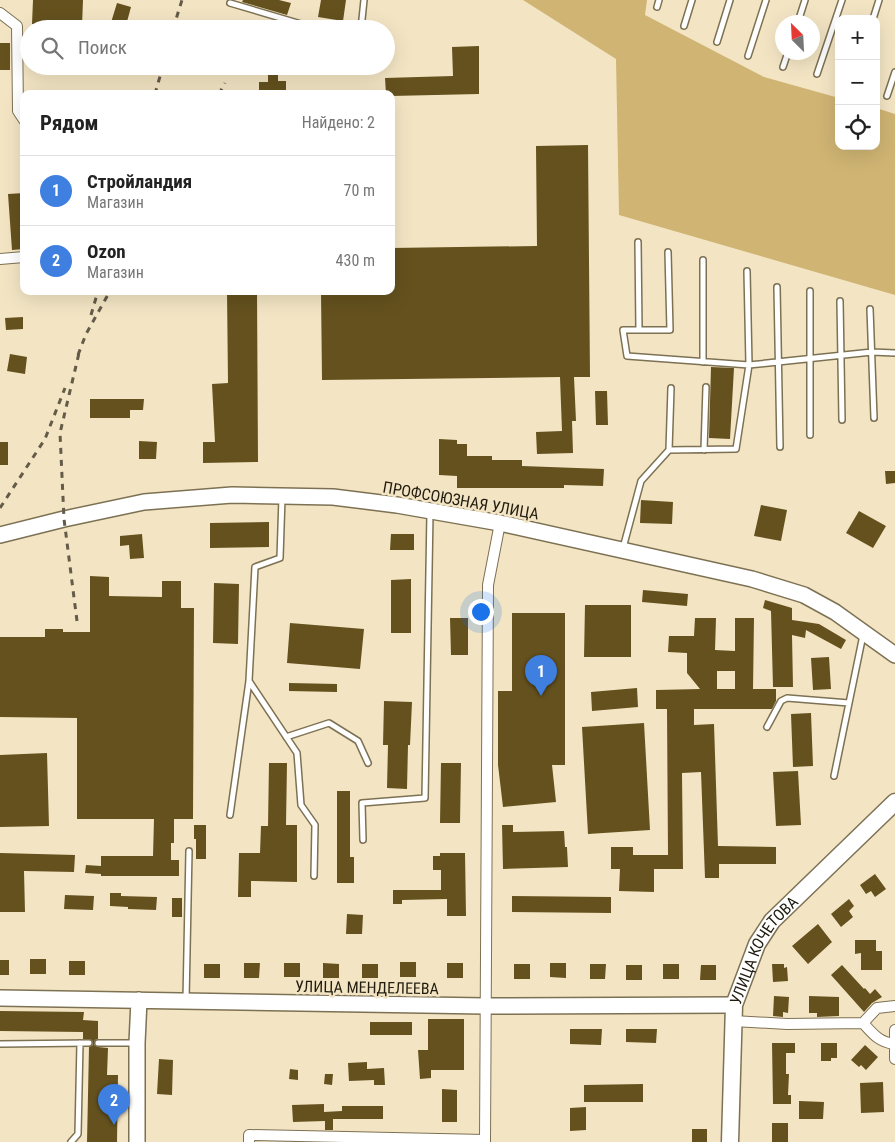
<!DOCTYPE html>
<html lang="ru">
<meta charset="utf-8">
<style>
:root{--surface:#fff;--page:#f6f6f6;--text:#222;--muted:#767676;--line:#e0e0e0;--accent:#111827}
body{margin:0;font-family:"Roboto Condensed",sans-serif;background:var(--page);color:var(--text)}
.controls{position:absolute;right:15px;top:15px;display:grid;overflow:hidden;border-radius:10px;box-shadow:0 5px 20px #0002}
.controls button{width:45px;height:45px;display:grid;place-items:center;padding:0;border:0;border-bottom:1px solid var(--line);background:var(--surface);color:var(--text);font:25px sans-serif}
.compass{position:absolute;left:775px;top:15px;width:45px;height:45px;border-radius:50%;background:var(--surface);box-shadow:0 5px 20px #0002;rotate:336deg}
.you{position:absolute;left:480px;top:611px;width:18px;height:18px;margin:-12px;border:4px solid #fff;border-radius:50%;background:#1a73e8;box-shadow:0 0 0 8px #1a73e833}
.badge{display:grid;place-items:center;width:32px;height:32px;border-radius:50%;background:var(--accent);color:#fff;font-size:16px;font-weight:700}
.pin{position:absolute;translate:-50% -41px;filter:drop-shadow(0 1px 2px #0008)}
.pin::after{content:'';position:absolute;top:26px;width:18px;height:15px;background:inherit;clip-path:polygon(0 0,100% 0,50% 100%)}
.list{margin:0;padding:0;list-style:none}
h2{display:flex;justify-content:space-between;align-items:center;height:65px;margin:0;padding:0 20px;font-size:21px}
h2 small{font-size:16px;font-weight:400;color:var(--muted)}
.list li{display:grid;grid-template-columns:32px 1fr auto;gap:15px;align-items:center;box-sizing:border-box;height:70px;padding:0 20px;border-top:1px solid var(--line)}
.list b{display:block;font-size:19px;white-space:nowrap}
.list p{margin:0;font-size:16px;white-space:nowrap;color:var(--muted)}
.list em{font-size:16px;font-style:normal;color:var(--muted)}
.icon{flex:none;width:28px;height:28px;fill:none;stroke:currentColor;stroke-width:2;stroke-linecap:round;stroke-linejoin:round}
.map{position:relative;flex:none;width:895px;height:1142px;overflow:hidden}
.search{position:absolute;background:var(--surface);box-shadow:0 5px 20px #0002;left:20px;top:20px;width:375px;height:55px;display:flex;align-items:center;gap:12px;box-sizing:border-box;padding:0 18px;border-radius:28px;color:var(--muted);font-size:19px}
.panel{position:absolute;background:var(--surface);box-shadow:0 5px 20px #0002;left:20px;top:90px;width:375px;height:205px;border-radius:10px}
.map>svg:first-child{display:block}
.green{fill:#cfb473}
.building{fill:#64511e;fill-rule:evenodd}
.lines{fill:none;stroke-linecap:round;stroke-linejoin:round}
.lane-casing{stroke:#7d7153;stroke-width:8}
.street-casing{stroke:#7d7153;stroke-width:12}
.secondary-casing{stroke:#7d7153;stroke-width:18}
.primary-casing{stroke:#7d7153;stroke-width:19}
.lane{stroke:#fff;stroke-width:5}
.street{stroke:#fff;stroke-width:10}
.secondary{stroke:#fff;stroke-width:15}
.primary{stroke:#fff;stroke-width:16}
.rail{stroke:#645c49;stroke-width:3;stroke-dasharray:6 6;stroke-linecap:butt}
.labels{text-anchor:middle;stroke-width:5;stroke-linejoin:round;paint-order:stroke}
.street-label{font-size:16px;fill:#211c0f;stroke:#f3e5c4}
</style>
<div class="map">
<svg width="895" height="1142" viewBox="0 0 895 1142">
<rect width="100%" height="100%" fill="#f3e5c4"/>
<path class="green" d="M523,0H647L645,15L764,77L839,98V146H876V108L895,114V295L619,215L616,59Z"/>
<path class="building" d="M33,0H83L82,26L32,24Z
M243,0H279L291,3L287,15L242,2Z
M321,0H346L343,21L318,17Z
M117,3L131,7L125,29H109Z
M0,43H10V70H0Z
M479,46V94L391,96V94H386L385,78L453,76L452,47Z
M268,74H278V81H286V93H259V82H268Z
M588,145L590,377H574L576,421H572L573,453L537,454L536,432L562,431L560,377L322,380L321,291H391V248L537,246L536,146Z
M24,193V249L12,250L8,194Z
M227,291H257L258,462L203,463V442H215L212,384L228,383Z
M23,317V329L6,330L5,318Z
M10,354L27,357L25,374L7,371Z
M711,367L734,368L730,439L709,438Z
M595,391H607L608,425H596Z
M90,399H144L143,410H130V418H90Z
M439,439L457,440V444H467V456H492V460H522V466L604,469L603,486L564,485V488H457V476L439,475Z
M139,441L157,442L156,459H139Z
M0,442H8V465H0Z
M885,471H895V483L886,484Z
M641,500L673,502L672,524L640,523Z
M761,505L787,510L781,541L754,536Z
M859,511L886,526L873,548L846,533Z
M269,522V547L210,548V523Z
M142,534L144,558L130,559L129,545L120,546V536Z
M391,534H414V550H390Z
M90,576L109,577V596L162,597V581H181V608H194L193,819H174V843H171V860H179V876H101V874L85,873L86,865L101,866V856H153L154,819H77V718L0,717V637H45V629H63V632H90Z
M411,579V633H391V580Z
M214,583L239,584L238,644L213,643Z
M643,590L688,594L687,606L642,602Z
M765,600L792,608V620L819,624L846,640L841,649L806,630L805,638L792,635L793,687H773L771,611L763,608Z
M585,605H631V657H584Z
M512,613H565V765H552L556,802L503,807L498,765V691H512Z
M450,618H468V655H451Z
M695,618H716L715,650L735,651V618H754L753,689H776V701L772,709H694V725L714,724L718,846L776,847V864H719V878H705L701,772L682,773L683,869H654V892L619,891L620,869H611V847H633V855H668L667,709H656V690L700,689L687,673V653L668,652L669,636H694ZM717,671H735V689H717Z
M290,623L364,629L360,669L287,663Z
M829,657L831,689L813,690L811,658Z
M289,683L337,684V692L289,691Z
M637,688L638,707L592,711L591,692Z
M384,701L412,702L410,745H408L407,789L387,788L388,745H383Z
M811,713L813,766L793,767L791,714Z
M644,723L650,830L588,834L582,727Z
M47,753L49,826L0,827V755Z
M269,763H287L286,825H297V882L251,881V897H238L239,853H260L261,826H268Z
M441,763H461L460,823H440Z
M798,771L801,825L776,826L773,772Z
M337,791H350V857H354V883H337Z
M194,825H206V859H196V839H194Z
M502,825H513V832L564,831L565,847H567L568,867L503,869Z
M0,853L75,855L74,872L24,871L25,912H0Z
M440,853H465L466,916H447V899L402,900V904H393V890H441V870H433V856H440Z
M875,874L886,889L875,897L871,891L866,894L860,885Z
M110,893H121V896L157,897L156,910L128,909V907L110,906Z
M65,895L94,896L93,910L64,909Z
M512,896L611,897V913L512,912Z
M172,898H182V917H172Z
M849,899L854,906L849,911L853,917L841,927L831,914Z
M347,914L363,915L362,934H346Z
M818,924L832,942L808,964L792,946Z
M855,940H876V951H882V970H861V953L855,954Z
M30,959H46V974H30Z
M0,960H9V975H0Z
M69,961H85V975H69Z
M400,962H416V977H400Z
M244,963H260L259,978H244Z
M284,963H300V977H284Z
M323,963L339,964V978H323Z
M447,963H463V978H447Z
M550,963H566V978L550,977Z
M204,964H220V978H204Z
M362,964H378V978H362Z
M514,964H530V979H514Z
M590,964H606L605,979H590Z
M663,964H679V979H663Z
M772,964H784V968L787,967L788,981L773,982Z
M626,965H642V980H626Z
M701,965H716V980H700Z
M842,965L864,989L865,988L870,994L875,989L882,997L872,1003L864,1012L831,975Z
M774,996L789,997L788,1013L783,1012V1017L773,1016Z
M809,996L839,997V1016L817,1017V1013H809Z
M0,1011L84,1012L83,1020L98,1021V1039L95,1040L94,1045L98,1047L108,1048L107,1075H118L117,1142H87L89,1047L93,1045L92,1040L83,1039V1032L0,1031Z
M428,1019H464V1070H431V1078L420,1079L418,1050H428Z
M370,1022H412V1035H370Z
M570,1029H602L601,1045L570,1044Z
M626,1029H657L656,1043L626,1042Z
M772,1043H795V1053H786V1074H789L788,1095H791V1104H773Z
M821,1043H837V1058H831V1061H821Z
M865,1045L878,1057L866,1070L861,1065L859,1067L851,1060Z
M159,1059L173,1060L172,1095L157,1094Z
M367,1062V1069L384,1068L385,1085H374V1080L349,1081L348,1063Z
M290,1069L298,1070V1080L289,1079Z
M325,1074H333L332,1085L324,1084Z
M883,1082L884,1112L861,1113L860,1083Z
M643,1084V1102H584V1085Z
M442,1089L457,1090V1122H442Z
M799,1101L824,1102L823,1119H799Z
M324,1104V1112L342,1111V1106H383V1119H333V1130H325V1121L293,1122L292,1105Z
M586,1107V1130L570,1131V1108Z
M772,1123H788V1142H772Z
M692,1129H707V1142H692Z"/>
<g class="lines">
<g class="lane-casing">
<path id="lane" d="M230,3L318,29
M657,7L659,0
M873,19L879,0
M798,22L805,0
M684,26L692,0
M361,29L364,0
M717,42L730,0
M748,56L766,0
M783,67L788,52
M817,74L842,0
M887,96L895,72
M638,242L639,330
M668,252L670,330H623L627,356L749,365L747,271
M777,287L780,447
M810,291V435
M840,301L842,420
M870,309L874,418
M703,362V260
M669,450L671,388
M704,450L706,387
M623,548L641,481L669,450L736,449L749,365L872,352L895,353
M249,681L297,753L301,805L315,825L314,876
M767,727L781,701L787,698L849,703
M286,737L329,723L358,741L368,763
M834,776L863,635
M230,815L249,681L255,567L280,558L282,497
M363,840L362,803L425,798L430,513
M186,1000L189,851
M98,1043H135
M0,1044L89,1043
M71,1142L78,1134L80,1043"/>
</g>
<g class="street-casing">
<path id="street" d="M0,13L17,26L18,111L24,120
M0,259L24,257
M733,1021L787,1024L863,1023L877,1008L895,1006
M863,1023C873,1034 879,1042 894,1044
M895,1030V1059
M249,1142V1135L485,1140
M485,1142L488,585L500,523"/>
</g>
<g class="secondary-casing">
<path id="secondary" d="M0,535L64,519L144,502L232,495L333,497L397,505L500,523L752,579L804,595L835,612L895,655
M0,998L485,1006L734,1005
M137,1142V1043L139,1000"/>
</g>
<g class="primary-casing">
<g id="primary">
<path id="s1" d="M730,1142L734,1005L757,944L772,921L895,802"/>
</g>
</g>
<use href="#lane" class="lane"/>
<use href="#street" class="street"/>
<use href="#secondary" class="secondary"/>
<use href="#primary" class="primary"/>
<path class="rail" d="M173,29L182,0
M155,94L163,66
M219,94L225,83
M91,315L98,291
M78,355L86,334L110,291
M0,508L45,439L65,388
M77,621L64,519L60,433L80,349"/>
</g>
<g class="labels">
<g class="street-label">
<text transform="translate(461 500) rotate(10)" y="6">ПРОФСОЮЗНАЯ УЛИЦА</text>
<text dy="6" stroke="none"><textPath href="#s1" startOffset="200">УЛИЦА КОЧЕТОВА</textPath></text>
<text transform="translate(367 987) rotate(1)" y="6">УЛИЦА МЕНДЕЛЕЕВА</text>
</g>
</g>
</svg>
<div class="controls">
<button>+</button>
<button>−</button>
<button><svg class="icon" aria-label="locate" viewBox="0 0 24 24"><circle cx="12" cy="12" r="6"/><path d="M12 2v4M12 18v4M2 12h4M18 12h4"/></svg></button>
</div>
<svg class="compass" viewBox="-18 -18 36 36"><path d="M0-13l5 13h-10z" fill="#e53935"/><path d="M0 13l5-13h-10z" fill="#767676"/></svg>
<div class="you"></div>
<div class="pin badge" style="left:541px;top:696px;background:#3f7fe0">1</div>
<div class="pin badge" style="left:114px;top:1125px;background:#3f7fe0">2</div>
<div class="search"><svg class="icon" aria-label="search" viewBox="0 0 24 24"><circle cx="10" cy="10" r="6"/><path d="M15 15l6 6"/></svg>Поиск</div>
<section class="panel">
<h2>Рядом<small>Найдено: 2</small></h2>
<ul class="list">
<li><span class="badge" style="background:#3f7fe0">1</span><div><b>Стройландия</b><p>Магазин</p></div><em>70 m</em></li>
<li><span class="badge" style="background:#3f7fe0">2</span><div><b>Ozon</b><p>Магазин</p></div><em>430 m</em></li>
</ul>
</section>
</div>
